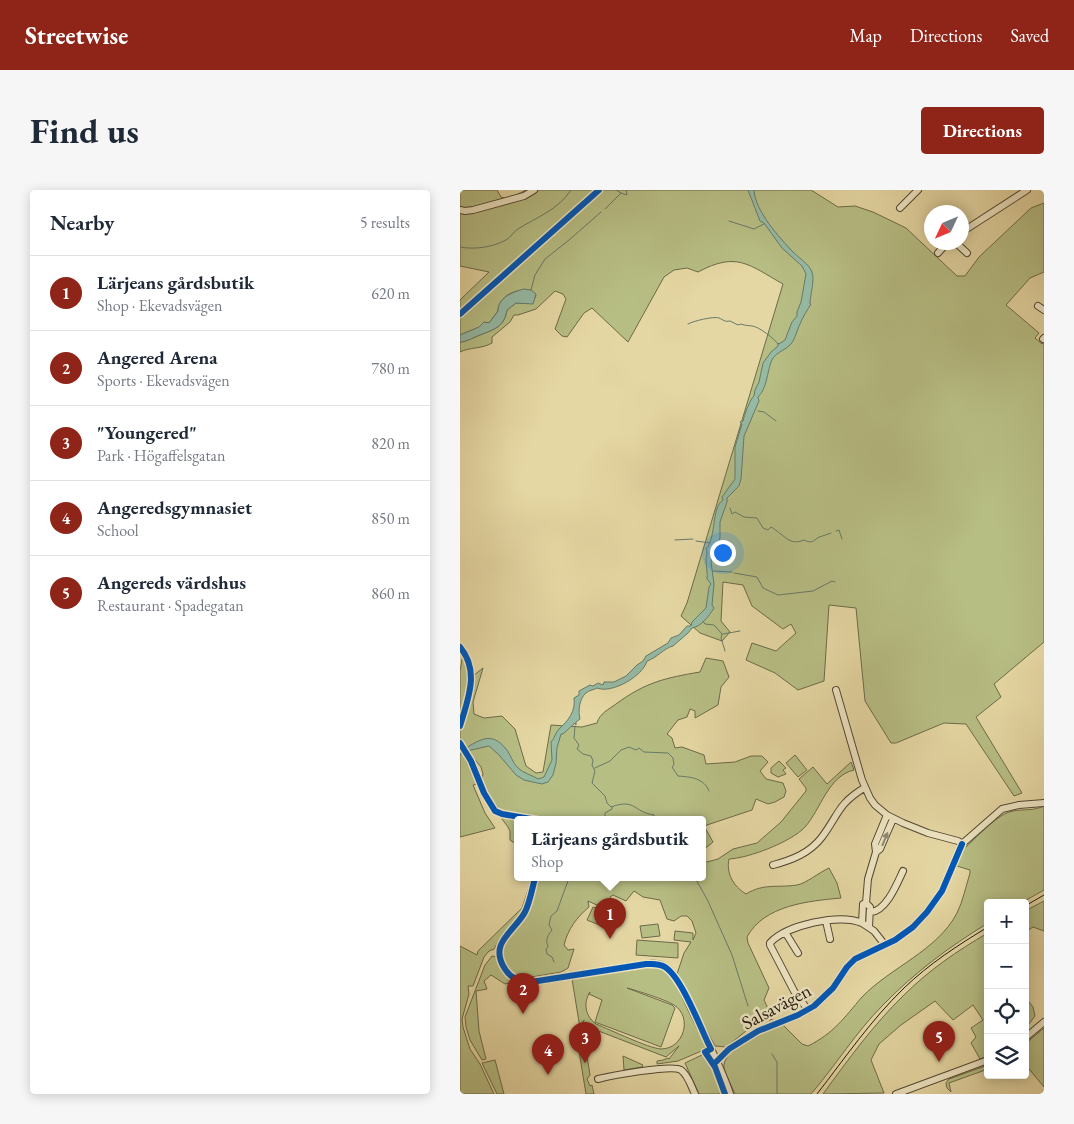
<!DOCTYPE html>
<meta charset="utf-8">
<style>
:root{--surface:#fff;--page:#f6f6f7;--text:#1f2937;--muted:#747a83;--line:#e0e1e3;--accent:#8f2418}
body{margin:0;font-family:"EB Garamond",serif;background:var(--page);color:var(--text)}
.controls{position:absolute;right:15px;bottom:15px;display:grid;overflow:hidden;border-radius:5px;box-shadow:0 2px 12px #0003}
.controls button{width:45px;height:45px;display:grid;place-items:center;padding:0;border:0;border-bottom:1px solid var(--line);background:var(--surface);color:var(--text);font:25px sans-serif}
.compass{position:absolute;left:464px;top:15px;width:45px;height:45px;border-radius:50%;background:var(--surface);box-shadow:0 2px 12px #0003;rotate:226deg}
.you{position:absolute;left:262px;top:362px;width:18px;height:18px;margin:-12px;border:4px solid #fff;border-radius:50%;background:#1a73e8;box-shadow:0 0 0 8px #1a73e833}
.badge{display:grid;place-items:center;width:32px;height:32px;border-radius:50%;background:var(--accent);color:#fff;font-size:16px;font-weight:700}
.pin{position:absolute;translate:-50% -41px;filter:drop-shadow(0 1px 2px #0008)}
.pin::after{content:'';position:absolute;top:26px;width:18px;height:15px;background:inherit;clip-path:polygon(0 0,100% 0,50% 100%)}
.popup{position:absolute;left:54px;top:626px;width:192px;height:65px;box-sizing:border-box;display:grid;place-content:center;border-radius:5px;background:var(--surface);filter:drop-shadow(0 1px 4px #0005);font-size:16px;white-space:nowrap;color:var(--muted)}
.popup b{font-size:19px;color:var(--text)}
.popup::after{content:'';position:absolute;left:50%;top:100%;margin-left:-10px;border:10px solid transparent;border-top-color:var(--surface)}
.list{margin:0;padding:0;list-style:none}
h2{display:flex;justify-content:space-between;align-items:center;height:65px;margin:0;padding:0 20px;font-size:21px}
h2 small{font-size:16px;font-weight:400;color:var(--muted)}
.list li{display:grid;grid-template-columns:32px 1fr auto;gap:15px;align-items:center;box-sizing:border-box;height:75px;padding:0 20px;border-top:1px solid var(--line)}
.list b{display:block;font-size:19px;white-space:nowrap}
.list p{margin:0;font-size:16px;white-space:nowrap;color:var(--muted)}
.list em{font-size:16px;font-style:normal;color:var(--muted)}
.icon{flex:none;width:28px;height:28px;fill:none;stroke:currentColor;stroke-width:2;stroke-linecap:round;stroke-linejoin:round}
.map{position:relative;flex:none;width:584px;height:904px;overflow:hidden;border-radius:5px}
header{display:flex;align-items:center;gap:30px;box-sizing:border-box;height:70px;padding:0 25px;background:var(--accent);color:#fff}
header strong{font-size:24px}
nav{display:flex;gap:28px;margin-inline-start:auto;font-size:18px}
.intro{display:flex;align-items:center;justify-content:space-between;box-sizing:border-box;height:120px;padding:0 30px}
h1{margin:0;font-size:35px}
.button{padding:12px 22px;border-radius:5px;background:var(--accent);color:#fff;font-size:18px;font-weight:700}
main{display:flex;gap:30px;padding:0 30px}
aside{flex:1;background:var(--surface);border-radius:5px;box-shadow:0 2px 12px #0003}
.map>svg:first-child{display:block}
.green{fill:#b7be84;stroke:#6c6a49;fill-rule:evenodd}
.water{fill:#96baa4;stroke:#677968}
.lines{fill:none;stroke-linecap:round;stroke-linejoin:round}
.stream{stroke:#677968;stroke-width:1}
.minor-casing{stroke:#514733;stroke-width:8}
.minor{stroke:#eee5c3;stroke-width:6}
.tram{stroke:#20170e;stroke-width:1}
.cycleway-casing{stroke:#eee5c3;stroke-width:9}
.cycleway{stroke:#0057b8;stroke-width:6}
.oneway{fill:#918872}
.labels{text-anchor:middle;stroke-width:5;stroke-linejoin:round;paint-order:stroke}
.street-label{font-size:19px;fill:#20170e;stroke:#eee5c3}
</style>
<header>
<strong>Streetwise</strong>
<nav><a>Map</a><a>Directions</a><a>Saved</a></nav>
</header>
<div class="intro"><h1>Find us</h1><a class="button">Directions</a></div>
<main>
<aside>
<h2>Nearby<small>5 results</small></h2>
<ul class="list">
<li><span class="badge">1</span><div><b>Lärjeans gårdsbutik</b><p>Shop · Ekevadsvägen</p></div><em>620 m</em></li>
<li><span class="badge">2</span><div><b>Angered Arena</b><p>Sports · Ekevadsvägen</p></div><em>780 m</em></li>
<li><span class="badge">3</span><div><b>&quot;Youngered&quot;</b><p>Park · Högaffelsgatan</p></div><em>820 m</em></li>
<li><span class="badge">4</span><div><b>Angeredsgymnasiet</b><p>School</p></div><em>850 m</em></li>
<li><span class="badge">5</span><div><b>Angereds värdshus</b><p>Restaurant · Spadegatan</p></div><em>860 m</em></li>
</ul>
</aside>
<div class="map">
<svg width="584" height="904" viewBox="0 0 584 904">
<rect width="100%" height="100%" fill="#e5d7a3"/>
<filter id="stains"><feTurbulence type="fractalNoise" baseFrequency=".004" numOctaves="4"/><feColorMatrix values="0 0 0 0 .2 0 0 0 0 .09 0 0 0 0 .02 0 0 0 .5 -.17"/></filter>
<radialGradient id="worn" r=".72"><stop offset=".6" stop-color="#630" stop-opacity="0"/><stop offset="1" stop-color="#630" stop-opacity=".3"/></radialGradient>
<path class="green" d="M0,0H37L41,7L48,9L66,0H351L378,17L395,16L413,22L446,38L497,86H505L519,67L571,18L584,13V82L570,88L546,115L579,143L575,148L582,154L584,152V452L534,494L541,507L516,527L562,603L554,606L506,534L484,533L436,553H431L405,511L396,418L369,415L364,491L338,500L315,483L286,470L292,453L316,461L336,443L331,434L323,439L292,416L283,395L263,392L261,431L270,442L262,451L240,443L221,426L227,413L323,94C289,75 277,61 238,82L227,78L214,80L204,87L168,152L132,118L124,123L107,147L102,146L95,139L106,109L103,104L95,101L76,119L58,125H54L50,132L32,147V153C22,159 10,157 0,162V152C6,152 10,149 15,147C31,140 44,139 47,120L56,113H63L75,108L76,105C64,94 38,104 38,121L29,133L24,132L20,137L0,145V110L29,82L0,76Z
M3,464L9,489L23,478L13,512L14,524L24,528L42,526L55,539L66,576L76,583L83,582L91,535L122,537L137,533C140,523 148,520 156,514C186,492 205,488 240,482L246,468L263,471L269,487L261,497L258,515L235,528V521L230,519L227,527L218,530L207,544L212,548L215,558L222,557L244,565L246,574L275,572L291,566H302L308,572L300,581L306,589L323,593L326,601L324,607L315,612L308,614L296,609L292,620L244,636L253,652L243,660L242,630H58L57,661L56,654L50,650V641L48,637L42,629L37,616L27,605L23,596L22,587L23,584L21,577L11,565L5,568L17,594L13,595L25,623L35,638L0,647V481Z
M335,565L347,580L338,587L326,573Z
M319,571L326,578L323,580L326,584L318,587L311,583V578Z
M391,572L394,580C368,586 361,619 345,637C331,652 289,668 269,669C266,683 273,696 286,704C304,693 317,698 337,695C345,694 360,682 369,678L377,693L381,708C349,711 304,715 287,747L288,753L309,798L304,810L313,829L291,837L266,857L255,856L217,784L224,763L231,752L214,750L215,741L233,743V750L236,743L232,731L227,726H221L214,731L207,729L200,710L183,707L174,701L166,711L153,705L150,707L152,711L150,721L128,711L129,717C117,727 108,739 104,755L108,760L114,759L108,778L101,782L60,789C48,785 37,772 41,758C43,751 49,744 53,738L50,736L42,745L34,759L29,761L24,767L13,796H8L9,804L2,829L3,837L10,859L20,874L34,904H0V756L17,765L18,761L62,718L72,688H242L243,673L258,669L273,659L297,653L321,632L346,601V598L339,589L353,577L367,594Z
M584,616V700L561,713H528V733C489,757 455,782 423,815C396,842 376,875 351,904H275C272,896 266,887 264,878C261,859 308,840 322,834L342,854L348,856C374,843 384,828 402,807C431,777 477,761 497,723C503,711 506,696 510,683V680L497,676L503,656L506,657C518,646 537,624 553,621C563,619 574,621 584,616Z
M584,711V741L573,737L565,742V721Z
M133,717L148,723L142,736L127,730Z
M198,734L200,746L182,748L180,736Z
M528,743V866L520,869L511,853L516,847L511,838L523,830L513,815L493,830L475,811L441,835L419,854L411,870L424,903L363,904C388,870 413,835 444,805C468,781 498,760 528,743Z
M177,750L218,753V768L176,765Z
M32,766L37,767L44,781L56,790L55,792L45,794L31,785L24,791L27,799L16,801L19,841L26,869L22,870L10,850L6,837L5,827L25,775Z
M194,776L202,778L215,789L247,857L246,859L218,871L197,874V871L203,870L208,868L209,869L219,856L206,867L123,835L124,830L121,834L124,842L121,844L112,789ZM167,798C178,801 204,809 214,815C233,827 224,859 201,859C188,858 151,840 136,834C125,826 123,813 130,802L129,804L142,810L135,832L201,857L215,818L212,815Z
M565,807L573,817L575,826L565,839Z
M584,838V897L565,874V854Z
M126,860L130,885L127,889L130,896L132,895L134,904H126L119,861Z
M244,864L251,873L264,904H239L225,873Z
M163,866L183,875L182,877L164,880Z
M35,870L44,904H37L22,873Z
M528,875V879L489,893L491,902L487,898L486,893L489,889Z"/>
<path class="water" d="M288,0H294C295,21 319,47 333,62C339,68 349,74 352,82C355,91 350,104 350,114H351C348,119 342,128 340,134C337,140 335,150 330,155C324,161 314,163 311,172C307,183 307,198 298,207L299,211L284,246L281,289L279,296L267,308V312L260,332V348L251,372L254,394L252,415L254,418C248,427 242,436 232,438L228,443L213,456C204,458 197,468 187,471C183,486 152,504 137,498C134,500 129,500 126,503C119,509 118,521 120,529L116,532V535L115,533L103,544H101L97,558L96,573L93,585L88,592L82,594L64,590L56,585L39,565L29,556L11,560L0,565V561C18,552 30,539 46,559C51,565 52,572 58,578C63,583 72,585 78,589L84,587L92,570L91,552C95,548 95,543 99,539C108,531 116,521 114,508L119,505V501L130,495L133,496L138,493L143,495L144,492H154L166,486L177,475L183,471L186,466L208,453L211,448L219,445L227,436H231L232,432L246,418L249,397L251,394L247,389C248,383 246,377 246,371C246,366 248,363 246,359C257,346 251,318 263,310L262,307L275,289V257L282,234L280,232L283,231C284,226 290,209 294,206L295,200L299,192L303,173L311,162L318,156V153L319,154L325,150L332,132L337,126V122L341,112L346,84L342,76L322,58L304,33L300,31Z
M64,99L71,100L76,104L73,114L56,113L47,120C44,139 31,140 15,147C10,149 6,152 0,152V145L19,137L24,132L29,133L38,121C38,108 52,102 64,99Z"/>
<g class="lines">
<path class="stream" d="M156,0L161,3
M145,19L161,3L167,5L166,0
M269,31L294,39L304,34
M0,57C15,60 33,57 46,50C51,47 53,42 58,39C77,27 98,20 111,0
M71,100L75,85L85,69L109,50L141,22
M228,134C233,131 254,126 259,128C264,130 264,132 270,131L278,135L281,134C286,136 287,135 292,136C298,136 315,149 318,154
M298,221L304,222L316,231
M270,318L272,324L275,322L284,327L297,328L303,338L308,340L311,337C326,346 329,356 344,350C352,354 353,351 359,347C363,346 368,344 371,343
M376,341L379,340L382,349
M215,350L233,349
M236,351L250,353
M253,381L272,382
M274,383L297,387L303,398L318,405L353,401L372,391L375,392
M243,431L245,434L254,435L262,444
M262,444L261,448L265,461
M263,444L280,441
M115,536L114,548L119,555L117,559L123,564L131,566L133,571L132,575L135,581L132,593L145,606L147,613L151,617C176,608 173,622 194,625V630
M135,578L150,571L161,560L169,557L176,560L179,558L184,562C192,562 200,563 208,563L213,568L214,575L212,577L218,586C231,587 244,588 249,601
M145,630V623L152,619V617
M235,688L247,709L272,765L288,816
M94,772L92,767L87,764L86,760L88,756C85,750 88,745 92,740L89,735L91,726L97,721L109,688
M312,864L317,872V904"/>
<g class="minor-casing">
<path id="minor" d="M440,18L458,0
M0,20L5,21L13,20L64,6L74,0
M502,42L567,0
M495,52L507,63
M478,63L488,52
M578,116L584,120
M583,149L584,148
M376,500L402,590L410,608L415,615L427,625L443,633L468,643L498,651L502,654L542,619L559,615L584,613
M427,625L415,654L416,662L420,659L433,629
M416,662L408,689L406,713L403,714L402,733L414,741L425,755
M313,675C332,670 350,663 362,647C379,624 378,614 404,598
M406,713L410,717L409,737
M411,722C426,721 437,694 443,681
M366,731L370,749
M325,742L338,763
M63,792H71L186,774C194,773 201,773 208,779C220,790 226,808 233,822C246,849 261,876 270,904
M348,820L334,801L310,755V753C326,735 380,723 402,733
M565,848L584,832
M256,872L269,859L298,841L338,825L354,816L373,798L387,777L395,769L435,750L453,737L467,722L482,701L502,654
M138,889C150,886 212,874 221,880C228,885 231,896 235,904
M436,904L528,870"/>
</g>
<use href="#minor" class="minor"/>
<path class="tram" d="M565,716L584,705
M357,904C385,868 411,830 444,798C469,774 498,755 528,737"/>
<g class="cycleway-casing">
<path id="cycleway" d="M0,124L139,0
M0,457C20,481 8,509 0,536
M0,553L11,571L24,603L35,621L42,624L77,630
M75,688C72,699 70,712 65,722C54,742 28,753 45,779C51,789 60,792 71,792L186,774C193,774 199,773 205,777C221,787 239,834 248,853L251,859L245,862L255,877L265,904
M256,872L269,859L298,841L338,825L354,816L373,798L387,777L395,769L435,750L453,737L467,722L482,701L502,654"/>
</g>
<use href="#cycleway" class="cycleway"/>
</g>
<defs><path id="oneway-solid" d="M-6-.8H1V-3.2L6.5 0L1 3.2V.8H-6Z" transform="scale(1.25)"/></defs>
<use class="oneway" href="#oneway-solid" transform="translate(425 649) rotate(-68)"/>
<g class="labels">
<g class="street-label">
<text transform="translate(316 816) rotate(-28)" y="7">Salsavägen</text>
</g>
</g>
<rect width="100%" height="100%" filter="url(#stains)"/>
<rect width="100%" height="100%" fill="url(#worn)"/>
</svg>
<div class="controls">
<button>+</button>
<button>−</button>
<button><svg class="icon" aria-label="locate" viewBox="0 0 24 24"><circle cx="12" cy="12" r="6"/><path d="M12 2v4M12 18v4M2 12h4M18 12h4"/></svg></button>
<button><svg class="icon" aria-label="layers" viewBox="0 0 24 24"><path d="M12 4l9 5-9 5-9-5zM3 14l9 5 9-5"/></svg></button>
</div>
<svg class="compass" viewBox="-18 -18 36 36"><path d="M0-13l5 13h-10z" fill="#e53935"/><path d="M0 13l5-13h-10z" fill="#747a83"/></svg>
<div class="you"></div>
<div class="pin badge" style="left:150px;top:749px">1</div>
<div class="popup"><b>Lärjeans gårdsbutik</b>Shop</div>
<div class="pin badge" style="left:63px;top:824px">2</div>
<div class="pin badge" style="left:125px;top:873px">3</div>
<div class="pin badge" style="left:88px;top:885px">4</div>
<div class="pin badge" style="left:479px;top:872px">5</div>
</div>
</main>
